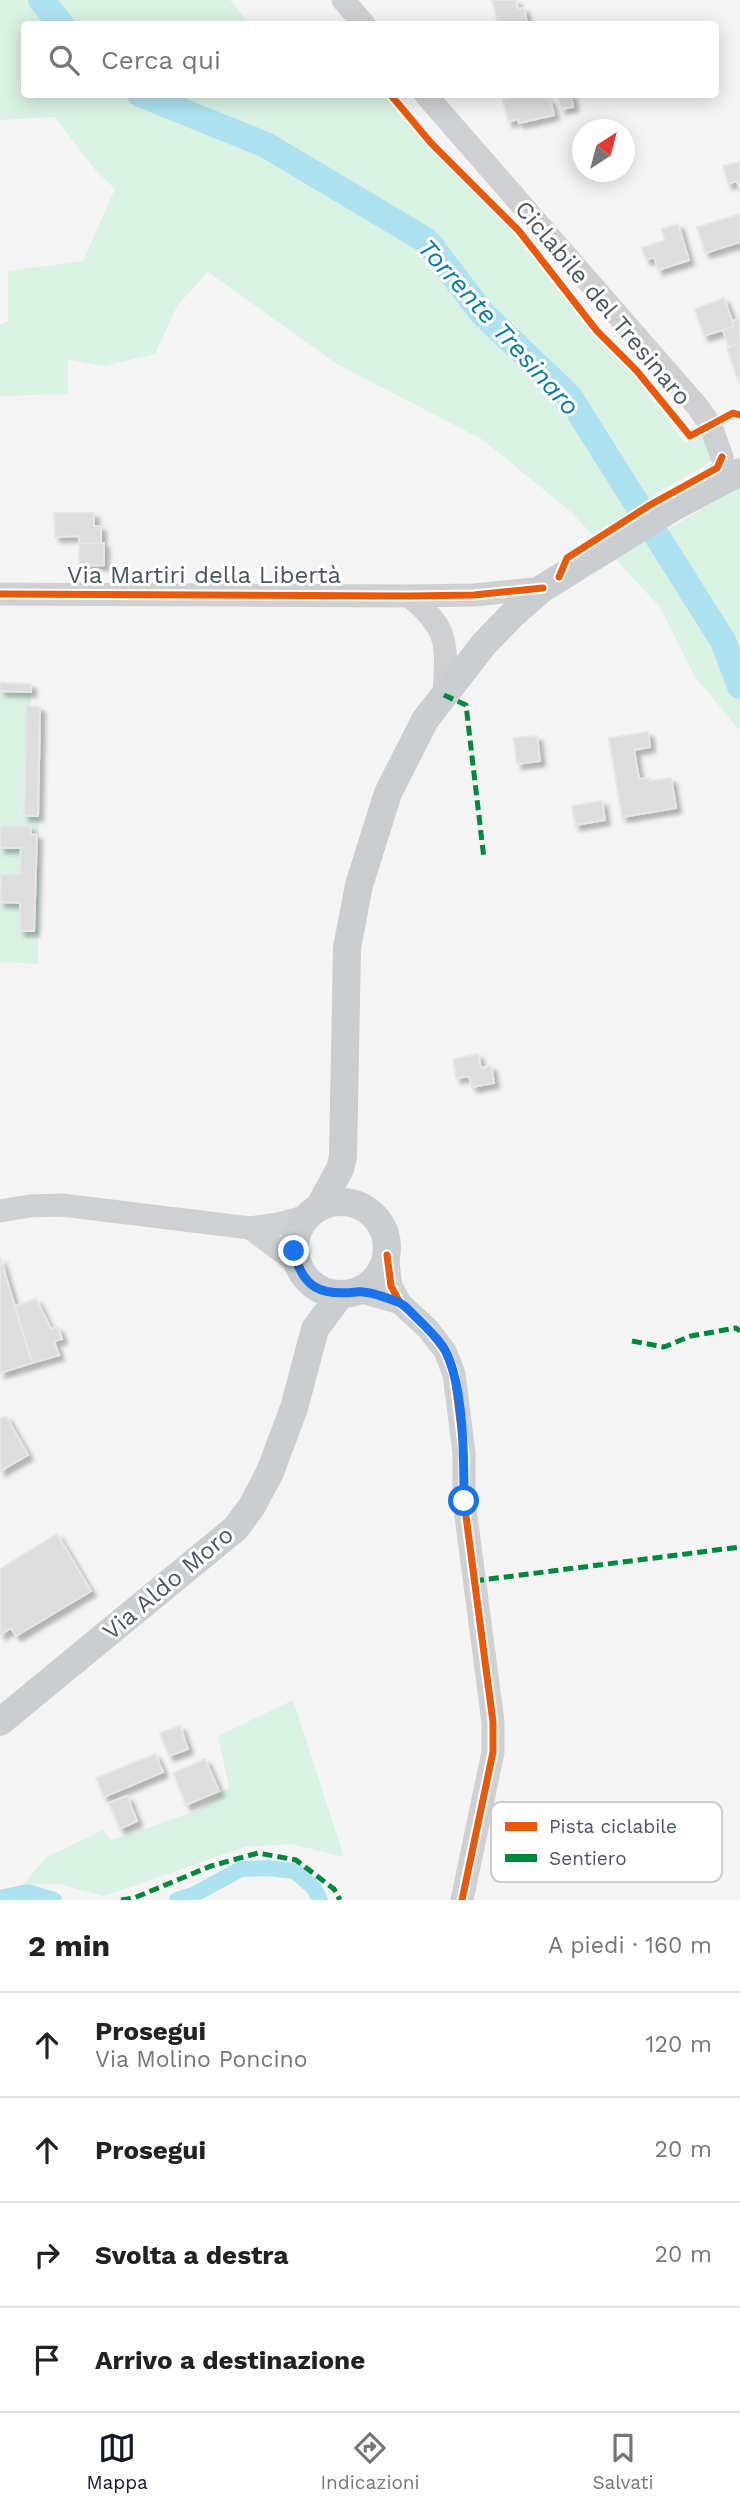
<!DOCTYPE html>
<html lang="it">
<meta charset="utf-8">
<style>
:root{--surface:#fff;--page:#f2f2f2;--text:#222;--muted:#767676;--line:#e0e0e0;--accent:#111827}
body{margin:0;font-family:"Work Sans",sans-serif;background:var(--page);color:var(--text)}
.compass{position:absolute;left:572px;top:119px;width:63px;height:63px;border-radius:50%;background:var(--surface);box-shadow:0 4px 18px #0003;rotate:36deg}
.stop{position:absolute;width:21px;height:21px;margin:-16px;border:5px solid #1a73e8;border-radius:50%;background:#fff}
.stop.end{background:#1a73e8;border-color:#fff;box-shadow:0 2px 7px #0008}
.list{margin:0;padding:0;list-style:none}
h2{display:flex;justify-content:space-between;align-items:center;height:91px;margin:0;padding:0 28px;font-size:30px}
h2 small{font-size:23px;font-weight:400;color:var(--muted)}
.list li{display:grid;grid-template-columns:46px 1fr auto;gap:21px;align-items:center;box-sizing:border-box;height:105px;padding:0 28px;border-top:2px solid var(--line)}
.list b{display:block;font-size:26px;white-space:nowrap}
.list p{margin:0;font-size:23px;white-space:nowrap;color:var(--muted)}
.list em{font-size:23px;font-style:normal;color:var(--muted)}
.icon{flex:none;width:38px;height:38px;fill:none;stroke:currentColor;stroke-width:2;stroke-linecap:round;stroke-linejoin:round}
.map{position:relative;flex:none;width:740px;height:1900px;overflow:hidden}
.search{position:absolute;background:var(--surface);box-shadow:0 4px 18px #0003;left:21px;right:21px;top:21px;height:77px;display:flex;align-items:center;gap:18px;box-sizing:border-box;padding:0 24px;border-radius:7px;color:var(--muted);font-size:26px}
.sheet{height:511px;background:var(--surface)}
nav{display:flex;justify-content:space-around;align-items:center;box-sizing:border-box;height:98px;border-top:2px solid var(--line);background:var(--surface);font-size:19px;color:var(--muted)}
nav a{display:grid;justify-items:center;gap:4px}
nav .on{color:var(--accent)}
.map>svg:first-child{display:block}
.green{fill:#d9f2e3}
.lines{fill:none;stroke-linecap:round;stroke-linejoin:round}
.canal{stroke:#aee2f0;stroke-width:16}
.river{stroke:#aee2f0;stroke-width:26}
.building{fill:#ddddde;stroke:#e5e6e7;stroke-width:2;filter:url(#shadow)}
.path{stroke:#bcc7c4;stroke-width:2.5;stroke-dasharray:5 3.5;stroke-linecap:butt}
.minor{stroke:#ced0d2;stroke-width:23}
.major{stroke:#caced1;stroke-width:28}
.quiet{stroke:#00873e;stroke-width:5;stroke-dasharray:10 5;stroke-linecap:butt}
.cycleway-casing{stroke:#fff;stroke-width:11}
.cycleway{stroke:#e8590c;stroke-width:7}
.route{stroke:#1a73e8;stroke-width:9}
.labels{text-anchor:middle;stroke-width:6;stroke-linejoin:round;paint-order:stroke}
.street-label{font-size:24px;fill:#4a5661;stroke:#fff}
.water-label{font-size:26px;font-style:italic;fill:#0c7c9b;stroke:#fff}
.key{fill:#fff;stroke:#c9ccd0;stroke-width:2}
.key-label{font-size:19px;fill:#4a5661}
</style>
<div class="map">
<svg width="740" height="1900" viewBox="0 0 740 1900">
<defs>
<filter id="shadow"><feDropShadow dx="5" dy="5" stdDeviation="2" flood-color="#0004"/></filter>
</defs>
<rect width="100%" height="100%" fill="#f4f4f4"/>
<path class="green" d="M0,0H230L250,24H24V94L382,95L515,232L593,333L633,373L685,443L706,432L717,458L638,505L658,536L740,485V731L695,677L660,607L572,513L483,440L337,364L208,272L177,306L155,354L104,366L68,359V394L0,396V325L8,321V271L83,261L115,189L96,171L55,117L0,120Z
M0,683L31,684V706L40,707L38,964L0,962Z
M293,1700L344,1857L291,1844L245,1847L104,1896L59,1884H24L45,1858L103,1830L112,1840L199,1810L229,1787L218,1736Z"/>
<g class="lines">
<path class="canal" d="M0,1898L27,1892L54,1900
M177,1900L193,1895L241,1869L267,1868L295,1871L314,1888L320,1900"/>
<path class="river" d="M41,0L61,24
M140,94L266,145L427,241L482,313L569,396L723,641L740,686"/>
</g>
<path class="building" d="M492,0H516L518,9L524,8L527,23L498,24Z
M523,94H544L546,100L550,99L554,115L519,123L518,119L508,122L503,100Z
M558,94H571L573,107L561,109Z
M740,162V188H739L737,181L728,184L723,166Z
M740,214V242L705,253L697,227Z
M678,224L689,260L658,270L654,257L646,260L642,248L665,240L662,229Z
M724,298L734,326L704,336L695,309Z
M739,319L740,343L729,347L723,330L734,326L732,321Z
M740,343V377L737,378L727,348Z
M54,513H94V526H101V543H79V536L55,537Z
M79,543H104V565L79,566Z
M0,683L31,684V692L0,691Z
M26,706L40,707L38,816H24Z
M648,732L650,747L634,750L639,779L649,778V781L671,778L676,808L622,817L609,738Z
M537,736L540,761L517,764L514,738Z
M602,801L605,820L575,825L572,806Z
M0,826H30L31,835L37,834L34,931H20V903L0,902L1,875L20,874L21,848H0Z
M478,1054L481,1068L491,1066L494,1083L472,1087L469,1076L456,1078L453,1059Z
M0,1257L32,1363L0,1373Z
M36,1299L51,1329L58,1327L62,1339L54,1341L59,1355L32,1363L15,1306Z
M6,1416L28,1455L0,1471V1419Z
M57,1534L91,1591L16,1636L11,1628L0,1635V1569Z
M180,1726L188,1749L169,1756L160,1733Z
M155,1754L163,1772L104,1797L96,1778Z
M205,1759L219,1791L186,1805L173,1773Z
M127,1796L137,1821L120,1829L109,1803Z"/>
<g class="lines">
<path class="path" d="M390,94L431,143L508,219
M533,248L597,331L636,370L690,436L693,434
M727,416L733,413L740,415"/>
<path class="minor" d="M343,0L364,24
M425,94L697,406L710,424L722,457
M0,594L409,596L474,595L543,588
M409,596C450,629 447,645 444,695
M0,1211L30,1206L62,1205L250,1228L278,1224L307,1216
M250,1228L297,1263
M387,1255L391,1286L400,1303L428,1329L445,1351L454,1374L464,1453V1501L493,1722V1752L462,1900
M358,1291L400,1303"/>
<path class="major" d="M295 1248a46 46 0 1 1 92 0a46 46 0 1 1-92 0Z
M319,1207L340,1169L343,1157L347,948L359,885L388,793L425,720L484,644L512,615L543,588L672,508L740,472
M0,1722L236,1528L252,1506L270,1472L294,1408L315,1329L341,1294"/>
<path class="quiet" d="M444,695L466,705L484,859
M632,1341L664,1347L691,1336L736,1328L740,1331
M474,1581L740,1547
M121,1900L134,1898L211,1866L258,1853L296,1860L334,1889L340,1900"/>
<g class="cycleway-casing">
<path id="cycleway" d="M390,94L431,143L519,231L597,331L636,370L690,436L733,413L740,415
M559,577L567,558L650,505L717,468L722,457
M0,594L409,596L474,595L543,588
M387,1255L391,1286L400,1303L428,1329L445,1351L454,1374L464,1453V1501L493,1722V1752L462,1900"/>
</g>
<use href="#cycleway" class="cycleway"/>
</g>
<g class="lines">
<path class="route" d="M294,1251C302,1288 321,1296 356,1292C367,1290 388,1298 398,1302C406,1305 412,1314 418,1319C428,1329 440,1340 446,1352C464,1389 464,1460 464,1501"/>
</g>
<g class="labels">
<g class="street-label">
<text transform="translate(603 303) rotate(50)" y="8">Ciclabile del Tresinaro</text>
<text x="204" y="583">Via Martiri della Libertà</text>
<text transform="translate(168 1583) rotate(-40)" y="8">Via Aldo Moro</text>
</g>
<g class="water-label">
<text transform="translate(499 327) rotate(48)" y="9">Torrente Tresinaro</text>
</g>
</g>
<rect x="491" y="1802" width="231" height="80" rx="10" class="key"/>
<rect x="505" y="1822" width="32" height="9" fill="#e8590c"/>
<rect x="505" y="1854" width="32" height="8" fill="#00873e"/>
<g class="key-label">
<text x="549" y="1833">Pista ciclabile</text>
<text x="549" y="1865">Sentiero</text>
</g>
</svg>
<svg class="compass" viewBox="-18 -18 36 36"><path d="M0-13l5 13h-10z" fill="#e53935"/><path d="M0 13l5-13h-10z" fill="#767676"/></svg>
<div class="stop" style="left:464px;top:1501px"></div>
<div class="stop end" style="left:294px;top:1251px"></div>
<div class="search"><svg class="icon" aria-label="search" viewBox="0 0 24 24"><circle cx="10" cy="10" r="6"/><path d="M15 15l6 6"/></svg>Cerca qui</div>
</div>
<section class="sheet">
<h2>2 min<small>A piedi · 160 m</small></h2>
<ul class="list">
<li><svg class="icon" aria-label="ahead" viewBox="0 0 24 24"><path d="M12 20V5M6 11l6-6 6 6"/></svg><div><b>Prosegui</b><p>Via Molino Poncino</p></div><em>120 m</em></li>
<li><svg class="icon" aria-label="ahead" viewBox="0 0 24 24"><path d="M12 20V5M6 11l6-6 6 6"/></svg><div><b>Prosegui</b></div><em>20 m</em></li>
<li><svg class="icon" aria-label="right" viewBox="0 0 24 24"><path d="M7 20v-9h11M14 6l5 5-5 5"/></svg><div><b>Svolta a destra</b></div><em>20 m</em></li>
<li><svg class="icon" aria-label="arrive" viewBox="0 0 24 24"><path d="M6 21V4h12l-3 4 3 4H6"/></svg><div><b>Arrivo a destinazione</b></div></li>
</ul>
</section>
<nav>
<a class="on"><svg class="icon" aria-label="map" viewBox="0 0 24 24"><path d="M3 6l6-2 6 2 6-2v14l-6 2-6-2-6 2zM9 4v14M15 6v14"/></svg>Mappa</a>
<a><svg class="icon" aria-label="directions" viewBox="0 0 24 24"><path d="M12 3l9 9-9 9-9-9zM9 14v-3h6M13 9l2 2-2 2"/></svg>Indicazioni</a>
<a><svg class="icon" aria-label="saved" viewBox="0 0 24 24"><path d="M7 4h10v16l-5-4-5 4z"/></svg>Salvati</a>
</nav>
